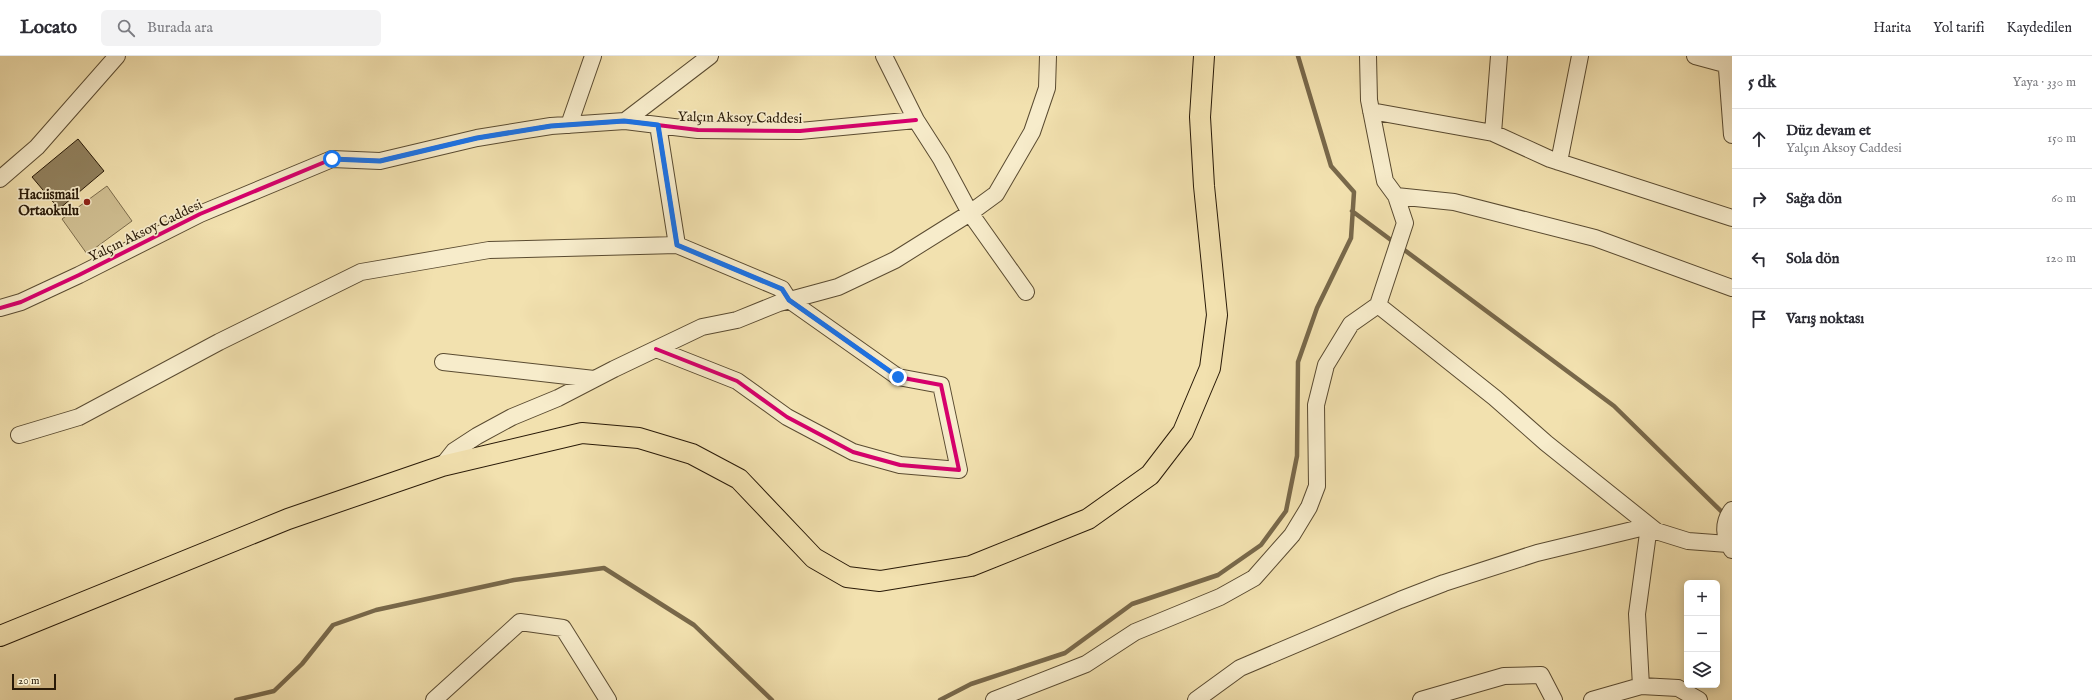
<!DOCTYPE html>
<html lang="tr">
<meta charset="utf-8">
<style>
:root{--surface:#fff;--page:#f2f2f3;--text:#2b2b33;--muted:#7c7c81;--line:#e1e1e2}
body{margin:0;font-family:"IM FELL English",serif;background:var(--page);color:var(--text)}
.controls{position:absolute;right:12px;bottom:12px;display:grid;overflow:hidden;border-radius:6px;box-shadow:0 2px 10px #0003}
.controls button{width:36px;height:36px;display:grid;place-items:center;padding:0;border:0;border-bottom:1px solid var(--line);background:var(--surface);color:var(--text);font:20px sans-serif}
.scale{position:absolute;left:12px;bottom:10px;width:44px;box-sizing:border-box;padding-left:4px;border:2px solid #281907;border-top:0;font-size:11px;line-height:14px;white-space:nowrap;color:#281907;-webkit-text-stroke:3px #f7eccb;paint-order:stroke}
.stop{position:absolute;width:12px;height:12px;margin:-9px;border:3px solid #1a73e8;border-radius:50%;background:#fff}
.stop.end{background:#1a73e8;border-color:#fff;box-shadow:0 1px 4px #0008}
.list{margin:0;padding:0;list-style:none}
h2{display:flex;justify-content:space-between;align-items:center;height:52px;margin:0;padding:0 16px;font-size:17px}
h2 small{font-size:13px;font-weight:400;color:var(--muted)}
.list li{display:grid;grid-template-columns:26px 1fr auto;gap:12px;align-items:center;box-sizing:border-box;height:60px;padding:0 16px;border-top:1px solid var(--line)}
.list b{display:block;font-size:15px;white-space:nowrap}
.list p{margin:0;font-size:13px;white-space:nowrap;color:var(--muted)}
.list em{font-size:13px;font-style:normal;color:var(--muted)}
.icon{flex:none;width:22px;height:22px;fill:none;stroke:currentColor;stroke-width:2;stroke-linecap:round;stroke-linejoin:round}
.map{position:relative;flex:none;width:1732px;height:644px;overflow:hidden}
header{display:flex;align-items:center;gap:24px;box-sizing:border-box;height:56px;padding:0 20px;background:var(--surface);border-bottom:1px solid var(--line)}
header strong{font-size:19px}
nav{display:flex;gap:22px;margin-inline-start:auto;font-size:14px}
.search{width:280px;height:36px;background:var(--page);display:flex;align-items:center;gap:10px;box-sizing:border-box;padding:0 14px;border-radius:6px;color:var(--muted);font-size:15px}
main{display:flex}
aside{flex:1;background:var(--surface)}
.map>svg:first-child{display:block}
.green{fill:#d0bf92;stroke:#7c6c4c}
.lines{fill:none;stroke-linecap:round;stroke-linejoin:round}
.stream{stroke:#78684a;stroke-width:4.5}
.building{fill:#91815e;stroke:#281907}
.minor-casing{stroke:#5a4b31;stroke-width:18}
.major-casing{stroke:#281907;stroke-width:22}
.minor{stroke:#f7eccb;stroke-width:16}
.major{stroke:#f2e1af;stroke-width:20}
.cycleway-casing{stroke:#f7eccb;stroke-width:6}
.cycleway{stroke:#d6006c;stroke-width:4}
.route{stroke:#1a73e8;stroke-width:5}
.poi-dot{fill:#8f2418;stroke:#f7eccb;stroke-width:1.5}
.labels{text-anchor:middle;stroke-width:3.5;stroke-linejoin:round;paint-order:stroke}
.street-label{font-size:14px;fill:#281907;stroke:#f7eccb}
.poi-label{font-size:14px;font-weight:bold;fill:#281907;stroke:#f7eccb;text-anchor:end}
</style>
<header>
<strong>Locato</strong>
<div class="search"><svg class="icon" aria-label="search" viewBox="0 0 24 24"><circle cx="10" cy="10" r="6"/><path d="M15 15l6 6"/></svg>Burada ara</div>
<nav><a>Harita</a><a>Yol tarifi</a><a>Kaydedilen</a></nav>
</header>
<main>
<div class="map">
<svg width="1732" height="644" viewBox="0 0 1732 644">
<rect width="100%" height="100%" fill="#f2e1af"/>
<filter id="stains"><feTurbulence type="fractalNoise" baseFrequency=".005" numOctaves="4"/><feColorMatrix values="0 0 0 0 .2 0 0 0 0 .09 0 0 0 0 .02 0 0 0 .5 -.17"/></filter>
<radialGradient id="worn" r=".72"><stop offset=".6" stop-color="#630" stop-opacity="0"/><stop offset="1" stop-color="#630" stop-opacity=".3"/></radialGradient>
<path class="green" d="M107,130L132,165L87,198L62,163Z"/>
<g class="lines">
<path class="stream" d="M1352,155L1614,350L1725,459
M236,644L274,635L302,608L333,569L376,554L514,524L604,512L694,569L772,644
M940,644L971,628L1065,597L1132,548L1218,519L1261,489L1286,455L1297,400L1298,306L1317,252L1351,182L1354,136L1331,110L1298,0"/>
</g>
<path class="building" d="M78,83L104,115L59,153L32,121Z"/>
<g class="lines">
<g class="minor-casing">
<path id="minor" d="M884,0L916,64L941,103L970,157L1026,236
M1368,0L1369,44L1385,125L1396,140L1405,167L1378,249L1495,342L1546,387L1656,475L1688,485L1728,488
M1695,0L1732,10
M1726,0L1732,79
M1371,55L1493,77L1550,103L1732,162
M625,65L710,0
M569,69L593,0
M1493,77L1499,0
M1559,106L1580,0
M0,123L37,91L117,0
M1396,140L1454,146L1595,182L1732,232
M0,252L21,246L79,219L200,158L332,103L380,105L477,82L551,70L625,65L698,74L800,75L916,64
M656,293L737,325L787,361L853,396L900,409L959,414L941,329L898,321L789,244L782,233L677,189L658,69
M443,306L594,323
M19,379L79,361L219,286L361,216L489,194L677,189
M442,410L454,395L477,380L512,361L558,342L614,313L702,271L737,264L779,247L838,231L895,204L970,157L996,138L1032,76L1047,32L1048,0
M1732,454C1722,467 1724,482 1732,494
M434,644L520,566L563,572L608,644
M994,644L1086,608L1135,576L1220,541L1254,522L1292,479L1309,451L1317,430L1316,349L1326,309L1351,268L1378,249
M1196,644L1240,612L1400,544L1444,527L1537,497L1649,470L1637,558L1641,630
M1421,644L1504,620L1541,619L1554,644
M1592,644L1641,630L1678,632L1699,644"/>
</g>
<g class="major-casing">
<path id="major" d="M0,580L288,463L442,410L582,377L639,382L692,398L739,423L814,502L847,521L880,525L971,510L1088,463L1150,419L1183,376L1210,312L1217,259L1204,130L1200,61L1204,0"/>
</g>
<use href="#minor" class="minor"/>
<use href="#major" class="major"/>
<g class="cycleway-casing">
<path id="cycleway" d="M0,252L21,246L79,219L200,158L332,103L380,105L477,82L551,70L625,65L698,74L800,75L916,64
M656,293L737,325L787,361L853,396L900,409L959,414L941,329L898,321L789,244L782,233L677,189L658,69"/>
</g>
<use href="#cycleway" class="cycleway"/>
</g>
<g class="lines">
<path class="route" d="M332,103L380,105L477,82L551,70L624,65L658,69L677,189L782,233L789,244L898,321"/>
</g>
<circle class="poi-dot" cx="87" cy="146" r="4"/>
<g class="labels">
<g class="street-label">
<text transform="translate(740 61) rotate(1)" y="5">Yalçın Aksoy Caddesi</text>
<text transform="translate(145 174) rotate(-26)" y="5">Yalçın Aksoy Caddesi</text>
</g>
<g class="poi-label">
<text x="79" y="143">Hacıismail<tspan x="79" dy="16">Ortaokulu</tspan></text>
</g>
</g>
<rect width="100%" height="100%" filter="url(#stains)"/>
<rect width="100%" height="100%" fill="url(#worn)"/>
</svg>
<div class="controls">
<button>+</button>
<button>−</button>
<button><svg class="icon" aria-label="layers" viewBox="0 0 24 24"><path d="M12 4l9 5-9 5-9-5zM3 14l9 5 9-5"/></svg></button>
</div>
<div class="scale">20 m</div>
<div class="stop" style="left:332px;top:103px"></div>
<div class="stop end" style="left:898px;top:321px"></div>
</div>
<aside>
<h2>5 dk<small>Yaya · 330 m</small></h2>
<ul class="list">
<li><svg class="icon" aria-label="ahead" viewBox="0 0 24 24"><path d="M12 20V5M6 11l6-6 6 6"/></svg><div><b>Düz devam et</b><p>Yalçın Aksoy Caddesi</p></div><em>150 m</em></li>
<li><svg class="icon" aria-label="right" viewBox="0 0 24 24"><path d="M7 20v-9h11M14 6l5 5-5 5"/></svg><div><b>Sağa dön</b></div><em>60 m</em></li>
<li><svg class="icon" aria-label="left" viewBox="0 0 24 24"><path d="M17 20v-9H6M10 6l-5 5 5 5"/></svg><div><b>Sola dön</b></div><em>120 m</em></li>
<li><svg class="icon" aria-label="arrive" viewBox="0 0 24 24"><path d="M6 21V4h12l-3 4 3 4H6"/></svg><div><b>Varış noktası</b></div></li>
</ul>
</aside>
</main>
